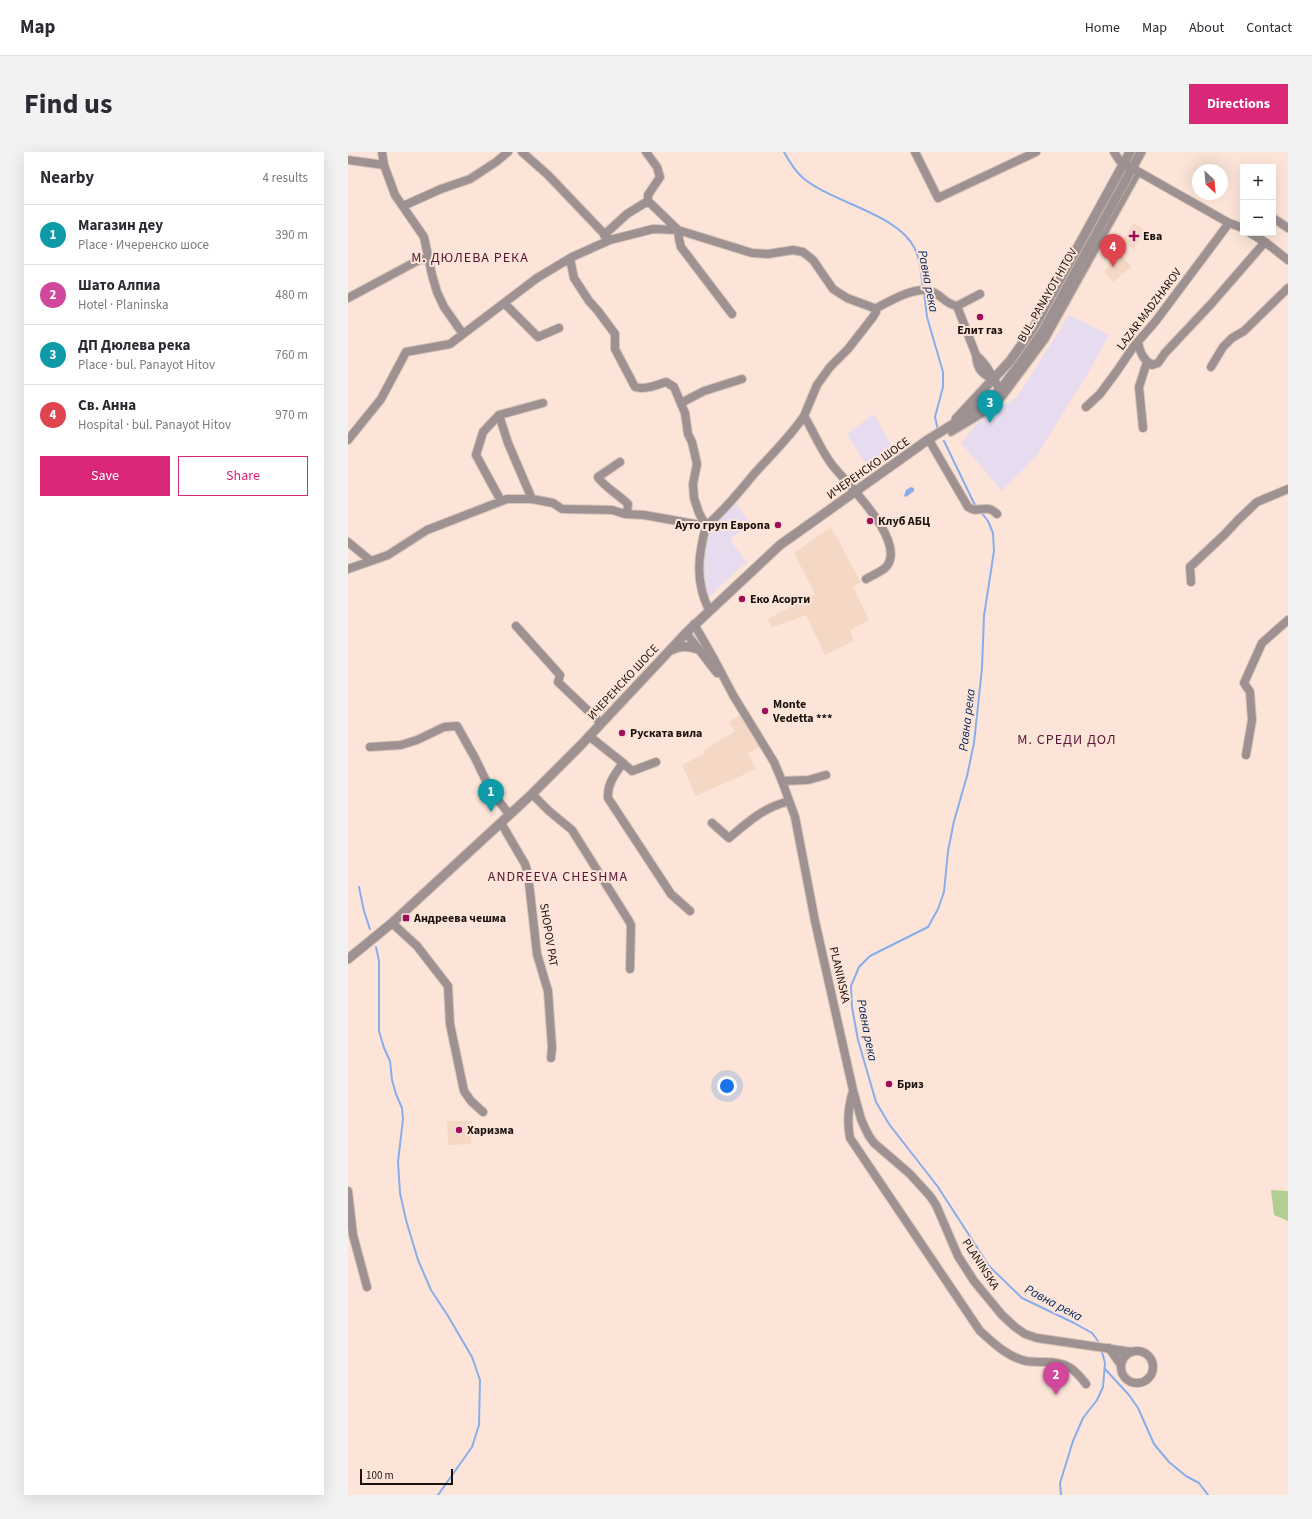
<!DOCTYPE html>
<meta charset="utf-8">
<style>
:root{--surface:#fff;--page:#f2f2f3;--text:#2b2b33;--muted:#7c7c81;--line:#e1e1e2;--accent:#db2777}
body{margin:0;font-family:"Source Sans 3",sans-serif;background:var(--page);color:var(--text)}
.controls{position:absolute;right:12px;top:12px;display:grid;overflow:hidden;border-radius:0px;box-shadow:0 4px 16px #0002}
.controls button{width:36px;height:36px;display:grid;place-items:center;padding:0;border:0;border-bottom:1px solid var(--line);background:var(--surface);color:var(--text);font:20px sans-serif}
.compass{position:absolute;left:844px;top:12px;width:36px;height:36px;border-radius:50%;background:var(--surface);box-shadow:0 4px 16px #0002;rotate:154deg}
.scale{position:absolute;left:12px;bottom:10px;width:93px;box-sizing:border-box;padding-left:4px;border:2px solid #1b130f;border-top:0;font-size:11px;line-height:14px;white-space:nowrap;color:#1b130f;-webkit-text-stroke:3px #fce5d8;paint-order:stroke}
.you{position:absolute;left:379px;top:934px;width:14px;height:14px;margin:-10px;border:3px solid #fff;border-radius:50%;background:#1a73e8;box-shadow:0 0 0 6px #1a73e833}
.badge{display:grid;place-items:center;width:26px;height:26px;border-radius:50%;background:var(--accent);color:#fff;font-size:13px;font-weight:700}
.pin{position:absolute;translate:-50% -33px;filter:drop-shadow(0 1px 2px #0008)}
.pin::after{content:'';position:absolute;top:21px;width:14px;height:12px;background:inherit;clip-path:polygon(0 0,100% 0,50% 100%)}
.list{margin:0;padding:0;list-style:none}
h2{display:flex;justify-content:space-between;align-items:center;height:52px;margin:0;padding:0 16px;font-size:17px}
h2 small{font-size:13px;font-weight:400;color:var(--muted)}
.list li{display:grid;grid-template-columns:26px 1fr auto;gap:12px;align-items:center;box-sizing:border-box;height:60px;padding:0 16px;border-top:1px solid var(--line)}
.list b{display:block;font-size:15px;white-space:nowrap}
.list p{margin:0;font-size:13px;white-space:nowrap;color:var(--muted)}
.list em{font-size:13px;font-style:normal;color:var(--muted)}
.actions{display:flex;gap:8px;padding:12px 16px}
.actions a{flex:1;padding:9px 0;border:1px solid var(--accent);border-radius:0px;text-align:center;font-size:14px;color:var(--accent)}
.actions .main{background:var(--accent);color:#fff}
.map{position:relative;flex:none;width:940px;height:1343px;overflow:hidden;border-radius:0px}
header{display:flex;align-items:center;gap:24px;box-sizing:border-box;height:56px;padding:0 20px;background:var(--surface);border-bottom:1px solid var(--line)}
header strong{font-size:19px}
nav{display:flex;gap:22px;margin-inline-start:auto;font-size:14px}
.intro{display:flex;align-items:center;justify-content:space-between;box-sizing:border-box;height:96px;padding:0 24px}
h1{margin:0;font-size:28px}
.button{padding:10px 18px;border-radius:0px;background:var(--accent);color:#fff;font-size:14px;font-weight:700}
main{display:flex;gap:24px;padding:0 24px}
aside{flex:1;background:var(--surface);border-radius:0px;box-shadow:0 4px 16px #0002}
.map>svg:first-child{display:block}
.built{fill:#f5d7c6}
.industrial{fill:#e7dbef}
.green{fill:#b1cf92}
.water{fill:#87adec}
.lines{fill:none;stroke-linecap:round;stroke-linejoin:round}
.stream{stroke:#87adec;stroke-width:2}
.pedestrian-casing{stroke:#d8c3b8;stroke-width:8}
.minor-casing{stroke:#d8c3b8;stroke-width:10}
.tertiary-casing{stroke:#d8c3b8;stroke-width:11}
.pedestrian{stroke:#9d9192;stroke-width:5.5}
.minor{stroke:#9d9192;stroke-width:8}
.tertiary{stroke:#9d9192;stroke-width:9}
.poi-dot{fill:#9e0f5b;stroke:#fce5d8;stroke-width:1.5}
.labels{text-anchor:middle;stroke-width:4;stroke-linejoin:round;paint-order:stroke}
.poi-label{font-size:12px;font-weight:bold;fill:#1b130f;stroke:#fce5d8;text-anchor:start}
.street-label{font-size:12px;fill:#1b130f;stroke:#fce5d8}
.water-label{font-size:13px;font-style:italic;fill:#05265d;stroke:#fce5d8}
.quarter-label{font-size:14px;letter-spacing:1px;fill:#581734;stroke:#fce5d8}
</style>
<header>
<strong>Map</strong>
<nav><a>Home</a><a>Map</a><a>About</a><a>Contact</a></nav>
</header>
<div class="intro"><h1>Find us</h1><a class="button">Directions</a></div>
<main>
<aside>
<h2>Nearby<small>4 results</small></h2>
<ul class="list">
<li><span class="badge" style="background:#0f9aa8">1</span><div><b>Магазин деу</b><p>Place · Ичеренско шосе</p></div><em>390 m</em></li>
<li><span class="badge" style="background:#d1479c">2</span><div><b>Шато Алпиа</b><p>Hotel · Planinska</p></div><em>480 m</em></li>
<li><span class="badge" style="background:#0f9aa8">3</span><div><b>ДП Дюлева река</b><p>Place · bul. Panayot Hitov</p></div><em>760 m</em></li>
<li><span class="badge" style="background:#e0444e">4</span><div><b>Св. Анна</b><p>Hospital · bul. Panayot Hitov</p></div><em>970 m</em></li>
</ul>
<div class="actions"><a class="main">Save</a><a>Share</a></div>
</aside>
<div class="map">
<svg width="940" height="1343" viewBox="0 0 940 1343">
<rect width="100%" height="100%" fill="#fce5d8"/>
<path class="built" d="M785,71L797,78L786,97L774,90Z
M774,104L783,115L765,130L756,119Z
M483,375L513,430L505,435L521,468L502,478L506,489L477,503L458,463L440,470L423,475L420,467L467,442L446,401Z
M392,563L411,595L400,601L408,617L348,644L334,613L357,601L356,598L387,579L381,570Z
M99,969H124L123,992L100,993Z"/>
<path class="industrial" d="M721,163L761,183L740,221L688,305L654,339L613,291L628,273L642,262L669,245Z
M526,262L547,300L521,318L499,282Z
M388,351L404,373L383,386L384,391L399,411L389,418L359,447L353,421L355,399L361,377Z"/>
<path class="green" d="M923,1038L940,1039V1069L926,1063Z"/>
<path class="water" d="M563,335L566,336V339L558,345L556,344L558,338Z"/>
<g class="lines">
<path class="stream" d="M436,0C441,9 446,18 454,25C483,51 550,61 567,97C573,108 573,123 575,136
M576,140L579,165L595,220V235L587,265L590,278
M596,289L626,351L629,355
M633,360L640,369L645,381L646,399L636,464L634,516L626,591L619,624L606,669L600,699L596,740L590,757L580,775L522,804L511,815L503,834L504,855L510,888L528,950L541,972L590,1035L641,1114L674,1146L726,1171L744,1181L750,1189
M11,735L16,759L22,777
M28,795L31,809V879L36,896L42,909L44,928L48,942L54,956L55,967L50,1010L52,1041L58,1068L70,1108L83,1138L100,1164L124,1205L132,1228L131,1273L124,1295L90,1343
M757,1217L781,1243L790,1256L806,1292L821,1310L838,1324L851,1331L860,1343
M713,1343L712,1331L725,1289L735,1266L749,1248L755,1235L757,1211L754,1200"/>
<g class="pedestrian-casing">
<path id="pedestrian" d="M603,281L635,262L655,245L698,187L791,20"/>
</g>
<g class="minor-casing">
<path id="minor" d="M34,0L36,13L47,43L76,85L84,123L89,140L96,155L115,182
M174,0L200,23L262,88
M298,0L309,15L312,25L300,43V49L330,78L331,87L333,95L384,162
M567,0L590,46L688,0
M766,0L771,8L784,16L881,71L895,76
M0,8L36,13
M55,54L93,37L122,27L148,10L160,0
M925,66L940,76
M902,81L917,90L940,108
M256,83L279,62L300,49
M222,107L226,126L241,149L250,159L267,182V197L287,235C298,238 308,233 318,230L326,235L337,261L340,282L344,290L349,312L345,332L346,346L351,361L358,374C377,358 390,341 406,322C423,303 442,285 456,264C466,280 473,299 485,314C500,333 558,388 539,414C534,420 524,423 518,427
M632,142L609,154L628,203C629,216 633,222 645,227
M0,146L71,108L81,106
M156,151L190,185L211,176
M527,157C540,150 570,132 585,140C594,144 599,153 609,154
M790,190C792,200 795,208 804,213L810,211L817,201L864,151L917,90
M628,203C640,213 644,225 652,238
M863,215L875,195L884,186L896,179L940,136
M333,251L356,239L394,227
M738,255L752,242L769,219L786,194L807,170L881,71
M151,263L135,280L128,303L153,349
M795,276L791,235L799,210
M0,288L33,247L58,200L102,192L189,126L224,105L262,88L305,77L330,78L404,101L420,102L445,98L455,100L465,108L485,137L499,146L526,156L528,160L525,165L500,197L482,215L469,233L456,264
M581,288L620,355C632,363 637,350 649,362
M272,310L250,325C252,331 273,345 280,352L279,362
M184,347L160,291L151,263L195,251
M0,390L23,409L40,403L79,378L159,347H184L205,351L214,357L264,358L277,362L296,363L358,374C350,404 347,429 361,458
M0,417L23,409
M843,430L842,415L877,382L890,368L909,350L940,337
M346,472L366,507L385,543L426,610L434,629L447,665L467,769L505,938L513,967L517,976L521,984L526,991L562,1022L582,1044L588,1053L610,1104L626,1129L654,1163L667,1175L677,1182L689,1186L784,1200
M168,474L212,523L210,530L253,571
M338,481L369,521
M241,584L275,611C267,622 259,632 260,646L323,742L342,759
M22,595L53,593L69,588L96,575L109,574L127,606L143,639L161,662
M898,603L904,568L902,540L896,531L914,491L940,468
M275,611L284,619L308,610
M434,629L460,628L478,623
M184,642L201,659L224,678L281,769L283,773L282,817
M153,671L177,712L180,722L189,802L200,839L204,895L203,906
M364,671L381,686C401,669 415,656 441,649
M44,771L69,794L100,834L102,872L116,939L123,949L135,960
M505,939C500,955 499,970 502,986L632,1179C645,1191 660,1205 678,1209C684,1210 691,1210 697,1210C718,1210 726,1216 738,1232
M0,1039L5,1083L19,1135
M761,1196L773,1213
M773 1215a16 16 0 1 1 32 0a16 16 0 1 1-32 0Z"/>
</g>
<g class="tertiary-casing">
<path id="tertiary" d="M608,267L662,209L686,175L782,0
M323,498C333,493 339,494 350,497
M0,807L44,771L184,642L233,593L338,481L432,393L581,287L633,255L652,238L671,213L695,179L793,0"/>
</g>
<use href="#pedestrian" class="pedestrian"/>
<use href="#minor" class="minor"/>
<use href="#tertiary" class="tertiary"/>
</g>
<g class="poi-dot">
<path d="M784 78h4v4h4v4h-4v4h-4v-4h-4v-4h4z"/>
<circle cx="632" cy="165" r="4"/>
<circle cx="522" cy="369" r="4"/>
<circle cx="430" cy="373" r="4"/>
<circle cx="394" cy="447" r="4"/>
<circle cx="417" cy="559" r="4"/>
<circle cx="274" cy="581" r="4"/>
<rect x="54" y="762" width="8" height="8" rx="2"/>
<circle cx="541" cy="932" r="4"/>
<circle cx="111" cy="978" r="4"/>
</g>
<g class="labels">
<g class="poi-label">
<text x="795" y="88">Ева</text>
<text x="632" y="182" text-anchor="middle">Елит газ</text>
<text x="530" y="373">Клуб АБЦ</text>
<text x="422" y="377" text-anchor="end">Ауто груп Европа</text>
<text x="402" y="451">Еко Асорти</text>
<text x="425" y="556">Monte<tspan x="425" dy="14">Vedetta ***</tspan></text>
<text x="282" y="585">Руската вила</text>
<text x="66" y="770">Андреева чешма</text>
<text x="549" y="936">Бриз</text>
<text x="119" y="982">Харизма</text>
</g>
<g class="street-label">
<text transform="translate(699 143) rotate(-60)" y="4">BUL. PANAYOT HITOV</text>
<text transform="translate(801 157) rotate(-53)" y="4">LAZAR MADZHAROV</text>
<text transform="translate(520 316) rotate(-35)" y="4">ИЧЕРЕНСКО ШОСЕ</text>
<text transform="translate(275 530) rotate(-47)" y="4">ИЧЕРЕНСКО ШОСЕ</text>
<text transform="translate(201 783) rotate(81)" y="4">SHOPOV PAT</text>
<text transform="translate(492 823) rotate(77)" y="4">PLANINSKA</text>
<text transform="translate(633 1112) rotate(57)" y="4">PLANINSKA</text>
</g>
<g class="water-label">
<text transform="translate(581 129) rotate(79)" y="5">Равна река</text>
<text transform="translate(618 568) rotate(-83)" y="5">Равна река</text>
<text transform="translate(520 878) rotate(79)" y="5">Равна река</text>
<text transform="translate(706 1150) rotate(28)" y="5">Равна река</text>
</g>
<g class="quarter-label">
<text x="122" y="110">М. ДЮЛЕВА РЕКА</text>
<text x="719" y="592">М. СРЕДИ ДОЛ</text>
<text x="210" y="729">ANDREEVA CHESHMA</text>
</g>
</g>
</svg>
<div class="controls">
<button>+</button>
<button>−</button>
</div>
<svg class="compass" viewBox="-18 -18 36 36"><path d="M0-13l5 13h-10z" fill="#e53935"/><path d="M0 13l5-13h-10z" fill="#7c7c81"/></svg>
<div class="scale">100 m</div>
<div class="you"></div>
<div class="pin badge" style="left:143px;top:660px;background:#0f9aa8">1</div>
<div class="pin badge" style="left:708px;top:1243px;background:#d1479c">2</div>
<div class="pin badge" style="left:642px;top:271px;background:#0f9aa8">3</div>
<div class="pin badge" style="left:765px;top:115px;background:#e0444e">4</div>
</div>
</main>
